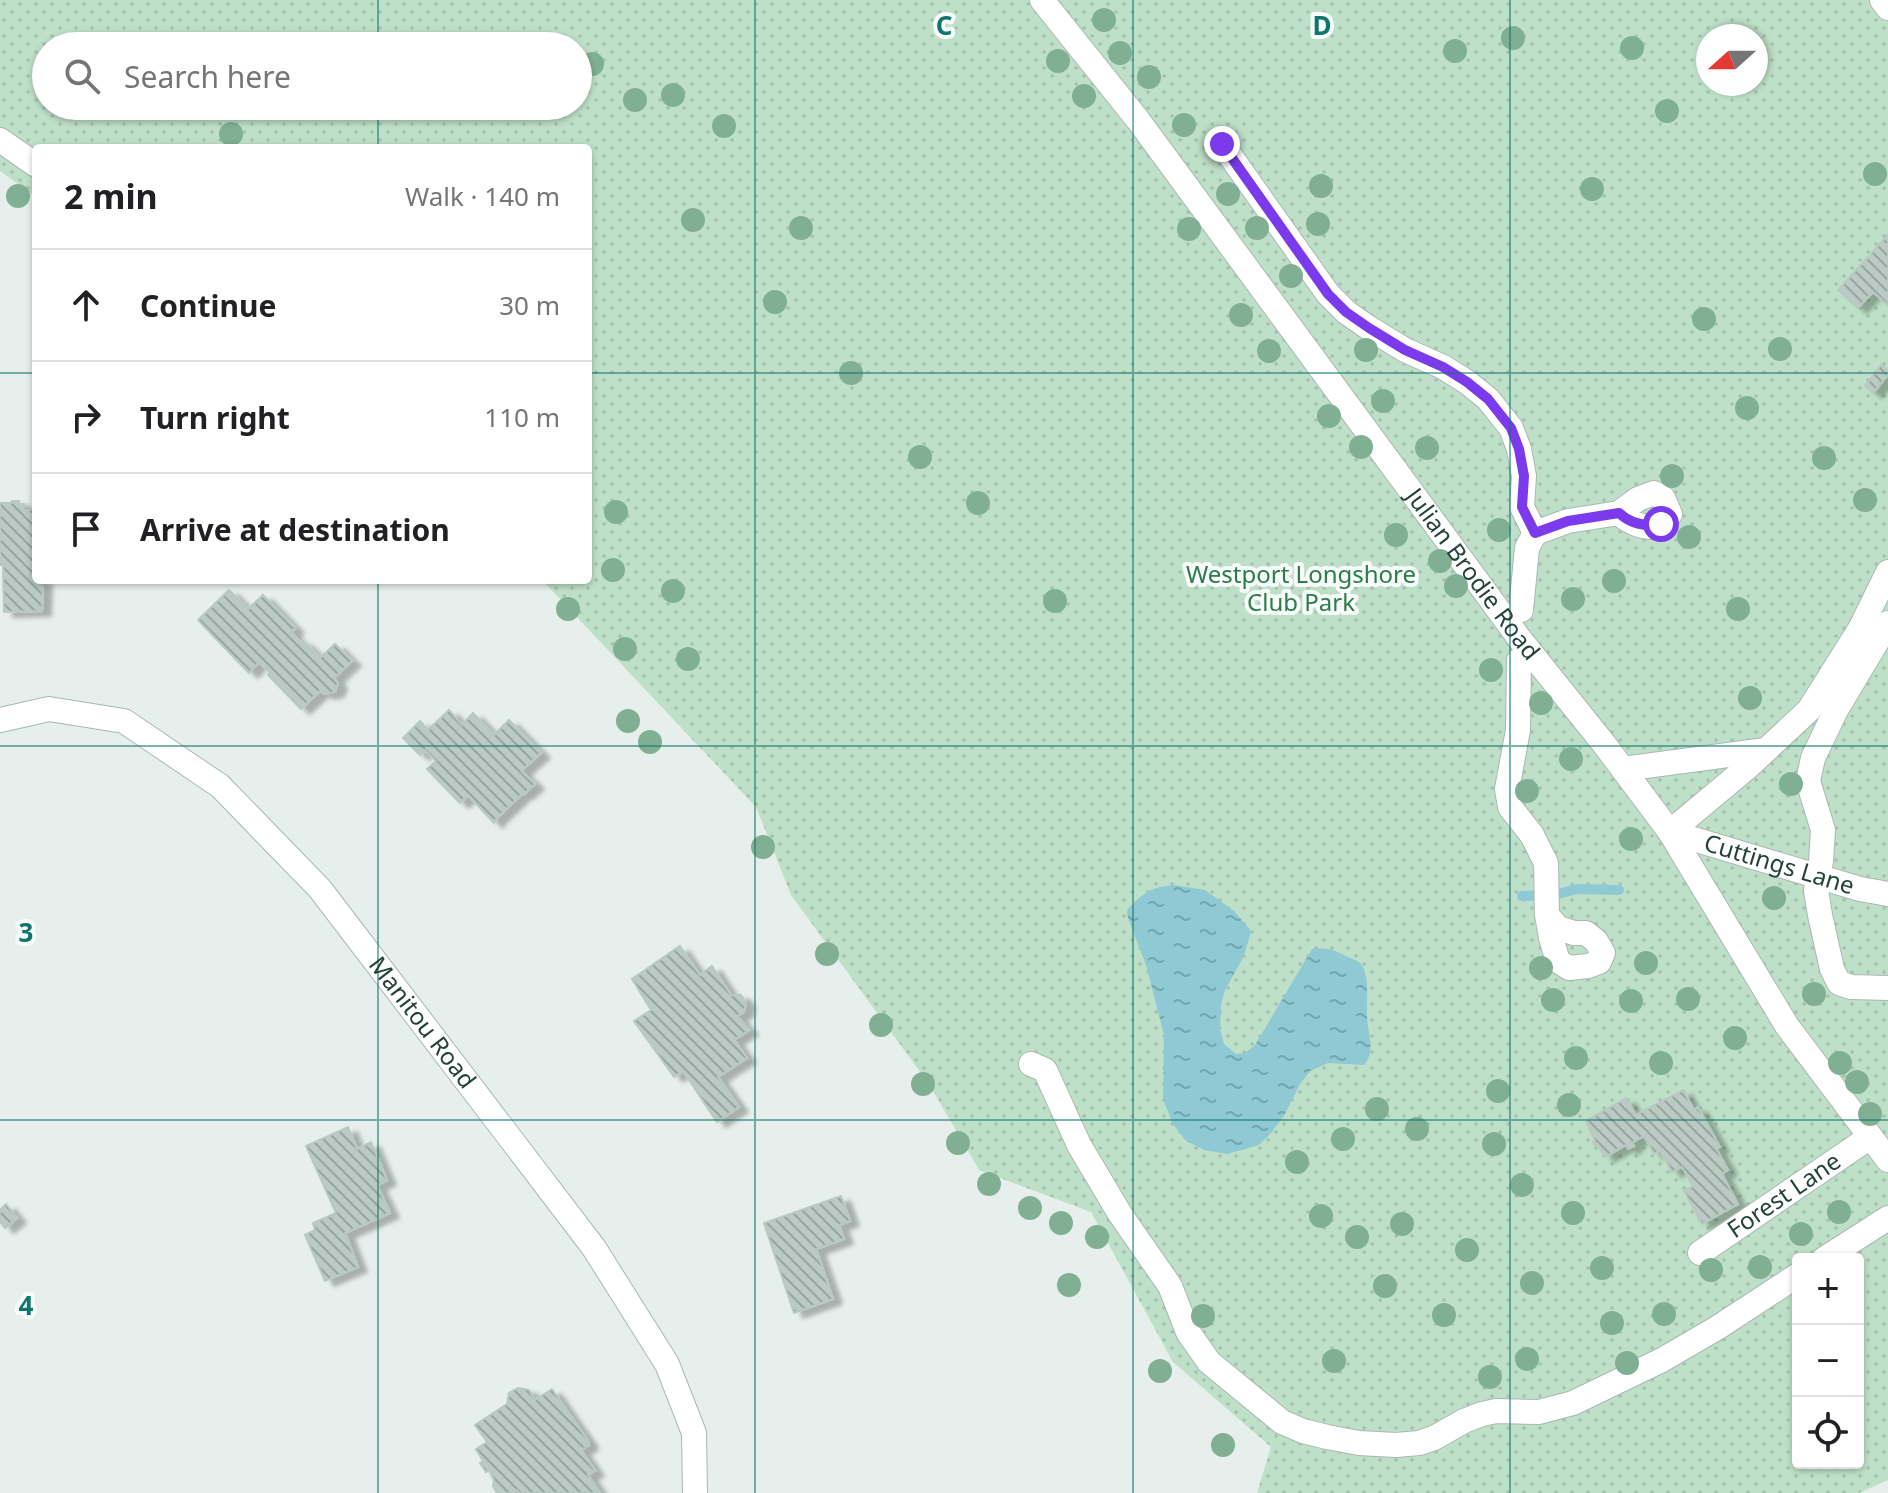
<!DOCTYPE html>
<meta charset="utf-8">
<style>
:root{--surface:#fff;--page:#f2f2f2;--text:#202124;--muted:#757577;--line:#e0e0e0}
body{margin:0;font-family:"Noto Sans",sans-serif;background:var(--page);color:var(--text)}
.controls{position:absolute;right:24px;bottom:24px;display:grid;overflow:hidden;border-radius:8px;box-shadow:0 2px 6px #0004}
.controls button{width:72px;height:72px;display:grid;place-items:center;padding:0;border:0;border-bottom:2px solid var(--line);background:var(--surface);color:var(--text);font:40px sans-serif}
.compass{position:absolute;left:1696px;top:24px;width:72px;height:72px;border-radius:50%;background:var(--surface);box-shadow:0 2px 6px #0004;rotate:249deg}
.stop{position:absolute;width:24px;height:24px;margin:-18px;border:6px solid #7c3aed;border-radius:50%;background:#fff}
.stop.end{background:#7c3aed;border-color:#fff;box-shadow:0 2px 8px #0008}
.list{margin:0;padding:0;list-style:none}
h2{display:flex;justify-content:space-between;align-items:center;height:104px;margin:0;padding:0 32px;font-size:34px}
h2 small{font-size:26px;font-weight:400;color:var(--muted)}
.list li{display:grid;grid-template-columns:52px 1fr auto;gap:24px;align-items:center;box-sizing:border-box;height:112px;padding:0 32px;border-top:2px solid var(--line)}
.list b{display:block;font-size:30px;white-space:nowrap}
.list em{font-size:26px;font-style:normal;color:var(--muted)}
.icon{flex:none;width:44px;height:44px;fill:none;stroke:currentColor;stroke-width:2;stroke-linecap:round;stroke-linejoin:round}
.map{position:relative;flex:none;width:1888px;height:1493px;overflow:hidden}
.search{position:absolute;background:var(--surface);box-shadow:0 2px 6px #0004;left:32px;top:32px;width:560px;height:88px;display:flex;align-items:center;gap:20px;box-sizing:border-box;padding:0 28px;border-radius:44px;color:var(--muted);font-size:30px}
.panel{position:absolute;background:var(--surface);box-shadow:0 2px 6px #0004;left:32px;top:144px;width:560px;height:440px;border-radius:8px}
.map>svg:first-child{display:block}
.park{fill:url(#park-dots);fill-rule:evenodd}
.water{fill:url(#water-ripples)}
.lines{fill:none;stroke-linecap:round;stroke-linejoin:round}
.stream{stroke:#8ec9d4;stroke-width:10}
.building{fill:url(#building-back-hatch);stroke:#b8c9c2;stroke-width:2;filter:url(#shadow)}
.minor-casing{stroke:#a8b8b2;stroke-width:26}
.minor{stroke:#fff;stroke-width:24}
.tree{fill:#80af93}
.route{stroke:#7c3aed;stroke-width:10}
.grid{fill:none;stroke:#0f766e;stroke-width:2;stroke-opacity:0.55}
.labels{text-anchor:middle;stroke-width:8;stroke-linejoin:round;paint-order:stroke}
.street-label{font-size:24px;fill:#24423a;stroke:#f7fbf9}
.park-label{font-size:24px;fill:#2d7a4b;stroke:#f7fbf9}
.grid-label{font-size:26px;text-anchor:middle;font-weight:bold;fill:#0f766e;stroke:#f7fbf9;stroke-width:8;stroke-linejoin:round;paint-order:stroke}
</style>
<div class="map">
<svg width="1888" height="1493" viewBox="0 0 1888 1493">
<defs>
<pattern id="park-dots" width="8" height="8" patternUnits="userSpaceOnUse" patternTransform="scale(2)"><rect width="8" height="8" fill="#bfe0c8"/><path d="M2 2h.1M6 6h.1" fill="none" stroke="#a4c1ad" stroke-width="1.8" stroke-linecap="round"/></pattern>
<pattern id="water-ripples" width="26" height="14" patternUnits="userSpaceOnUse" patternTransform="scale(2)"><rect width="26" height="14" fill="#8ec9d4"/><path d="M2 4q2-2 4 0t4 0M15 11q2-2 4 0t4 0" fill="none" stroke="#74a5ad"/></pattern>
<pattern id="building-back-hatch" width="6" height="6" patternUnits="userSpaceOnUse" patternTransform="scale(2)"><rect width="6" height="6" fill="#bbcac4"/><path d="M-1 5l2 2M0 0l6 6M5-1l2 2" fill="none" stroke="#98a6a0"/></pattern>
<filter id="shadow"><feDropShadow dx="9" dy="5" stdDeviation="2" flood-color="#0004"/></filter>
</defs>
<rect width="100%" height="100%" fill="#e6efeb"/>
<path class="park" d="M0,0H1888V1480L1859,1493H1257L1271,1447L1173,1362L1091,1212L979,1170L929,1084L791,895L756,807L542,580H588V148H36V197L0,171ZM1708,36H1756V84H1708ZM46,46H578V106H46ZM1798,1259H1858V1463H1798Z"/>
<path class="water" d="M1174,885L1205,890L1234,911L1251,931L1244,956L1225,990L1221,1005L1220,1029L1224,1044L1236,1054L1245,1053L1255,1045L1312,949C1326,947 1336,950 1348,957C1352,959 1356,960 1359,962C1371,972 1366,1002 1367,1017C1368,1035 1376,1050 1364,1065L1328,1063L1310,1071L1300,1084L1285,1114L1272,1132L1259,1145L1227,1154L1204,1150L1185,1140L1173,1124L1163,1099L1164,1035L1146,965L1128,918L1127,910C1143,893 1150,887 1174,885Z"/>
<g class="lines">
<path class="stream" d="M1522,896L1554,895L1577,889L1619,890"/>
</g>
<path class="building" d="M1888,235V305L1873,292L1858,308L1838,290Z
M1881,365L1888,370V375L1873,393L1865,386Z
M12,501H19V504H24V510H36V580H43L42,611L4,612L3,565H0V503H12Z
M229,590L248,609L263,595L295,628L291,632L301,643L303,641L320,658L335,644L352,661L334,678L338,684L335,692L325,694L320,691L301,709L268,675L270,673L259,662L249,673L198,620Z
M449,710L462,725L473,713L494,735L509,720L541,753L521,771L535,784L524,794L523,793L496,819L494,823L468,795L460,803L427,769L436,761L425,750L420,755L403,738L420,721L428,730Z
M680,946L700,975L712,966L731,995H741L746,1003L744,1012L737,1016L749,1030L734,1040L747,1058L718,1077L739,1107L717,1122L683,1071L674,1077L634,1021L651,1010L632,979Z
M1683,1090L1694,1110L1698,1107L1720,1147L1716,1148L1728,1170L1722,1174L1738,1204L1702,1224L1684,1191L1693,1186L1682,1167L1672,1172L1660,1150L1654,1154L1644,1136L1632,1143L1634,1146L1628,1149L1626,1145L1605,1157L1598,1144L1595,1146L1593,1142L1595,1141L1586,1121L1626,1098L1636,1115Z
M348,1127L357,1149L371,1142L387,1180L377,1185L390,1213L345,1233L358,1267L325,1281L305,1235L315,1230L313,1223L336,1213L306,1146Z
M841,1196L850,1221L839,1225L844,1239L816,1249L833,1299L794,1313L764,1223Z
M6,1204L17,1218L5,1228L0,1222V1210Z
M518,1388L529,1390L535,1400L552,1389L588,1441L589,1445L581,1450L595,1471L588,1475L600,1493H519L517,1490L513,1493H497L493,1486L494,1480L489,1470L486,1472L480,1463L483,1461L476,1449L487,1442L475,1425L507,1404L509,1393Z"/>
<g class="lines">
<g class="minor-casing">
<g id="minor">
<path id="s1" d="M1042,0L1138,120L1519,638L1604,744L1670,832L1787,1026L1888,1160"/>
<path d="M1882,0L1888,8"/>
<path d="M0,140L36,165"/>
<path d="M1222,144L1328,294L1346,312L1369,328L1405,350L1443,367L1467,382L1488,399L1511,428L1519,449L1524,476L1522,507L1535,533L1568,521L1619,513L1638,499L1654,493L1663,498L1670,514C1668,517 1662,523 1659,525C1647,531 1628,522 1619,513"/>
<path d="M1521,610L1527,548L1535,533"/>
<path d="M1888,623L1836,710L1813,758L1808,781L1823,830L1821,861L1816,890L1820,915L1832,969L1839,983L1851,987L1888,988"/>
<path d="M1519,660L1518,730L1507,789L1510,807L1532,835L1546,863L1547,915L1551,938L1558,961L1569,968L1588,966L1599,962L1603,953L1596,941L1586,933H1574L1558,928L1547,915"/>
<path id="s2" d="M0,720L49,709L124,721L220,786L320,889L594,1248L667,1364L694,1433L695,1493"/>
<path d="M1623,769L1766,750"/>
<path d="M1670,832L1750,765L1809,710L1860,629L1888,572"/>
<path id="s3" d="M1670,832L1860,889L1888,894"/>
<path d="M1031,1064L1045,1070L1079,1145L1120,1214L1170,1286L1188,1332L1209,1362L1282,1422L1303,1431L1327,1437L1359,1443L1396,1445L1419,1443L1434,1438L1464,1421L1482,1414L1496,1411L1539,1412L1573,1403L1662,1360L1717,1328L1798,1275"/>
<path id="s4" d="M1700,1253L1870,1137"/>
<path d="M1824,1259L1888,1218"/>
</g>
</g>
<use href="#minor" class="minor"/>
</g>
<g class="tree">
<circle cx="1104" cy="20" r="12"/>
<circle cx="1513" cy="38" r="12"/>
<circle cx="1632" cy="48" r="12"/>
<circle cx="1455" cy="51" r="12"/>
<circle cx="1120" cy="53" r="12"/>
<circle cx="1058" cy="61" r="12"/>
<circle cx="592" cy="64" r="12"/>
<circle cx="1149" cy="77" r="12"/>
<circle cx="673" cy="95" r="12"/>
<circle cx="1084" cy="96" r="12"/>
<circle cx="635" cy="100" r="12"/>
<circle cx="1667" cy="111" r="12"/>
<circle cx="1184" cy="125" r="12"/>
<circle cx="724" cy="126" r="12"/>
<circle cx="231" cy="134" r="12"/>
<circle cx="1875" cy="174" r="12"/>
<circle cx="1321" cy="186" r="12"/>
<circle cx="1592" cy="189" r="12"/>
<circle cx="1228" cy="194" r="12"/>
<circle cx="18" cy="196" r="12"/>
<circle cx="693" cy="220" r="12"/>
<circle cx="1318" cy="224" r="12"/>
<circle cx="801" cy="228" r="12"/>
<circle cx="1257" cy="228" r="12"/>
<circle cx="1189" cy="229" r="12"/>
<circle cx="1291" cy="276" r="12"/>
<circle cx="775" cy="302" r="12"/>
<circle cx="1241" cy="315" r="12"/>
<circle cx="1704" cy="319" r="12"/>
<circle cx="1780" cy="349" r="12"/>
<circle cx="1366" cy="350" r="12"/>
<circle cx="1269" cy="351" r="12"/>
<circle cx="851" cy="373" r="12"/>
<circle cx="1383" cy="401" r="12"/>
<circle cx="1747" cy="408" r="12"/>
<circle cx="1329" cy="416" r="12"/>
<circle cx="1361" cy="447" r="12"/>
<circle cx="1427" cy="448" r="12"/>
<circle cx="920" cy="457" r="12"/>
<circle cx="1824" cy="458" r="12"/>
<circle cx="1672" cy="476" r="12"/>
<circle cx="1865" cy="500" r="12"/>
<circle cx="978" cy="503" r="12"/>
<circle cx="616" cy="512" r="12"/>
<circle cx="1499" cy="530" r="12"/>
<circle cx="1396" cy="535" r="12"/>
<circle cx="1689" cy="537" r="12"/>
<circle cx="1440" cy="561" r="12"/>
<circle cx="613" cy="570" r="12"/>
<circle cx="1614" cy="581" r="12"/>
<circle cx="1456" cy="586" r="12"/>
<circle cx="673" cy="591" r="12"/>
<circle cx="1573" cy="599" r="12"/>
<circle cx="1055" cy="601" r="12"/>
<circle cx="568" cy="609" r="12"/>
<circle cx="1738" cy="609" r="12"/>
<circle cx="625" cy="649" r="12"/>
<circle cx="688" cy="659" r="12"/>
<circle cx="1491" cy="670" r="12"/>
<circle cx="1750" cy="698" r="12"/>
<circle cx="1541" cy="703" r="12"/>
<circle cx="628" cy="721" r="12"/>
<circle cx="650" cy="742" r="12"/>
<circle cx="1571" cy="759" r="12"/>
<circle cx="1791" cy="784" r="12"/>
<circle cx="1527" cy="791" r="12"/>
<circle cx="1631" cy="839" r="12"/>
<circle cx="763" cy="847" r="12"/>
<circle cx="1774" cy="898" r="12"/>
<circle cx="827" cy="954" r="12"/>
<circle cx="1646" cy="963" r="12"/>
<circle cx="1541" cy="968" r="12"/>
<circle cx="1814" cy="994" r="12"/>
<circle cx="1688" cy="999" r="12"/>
<circle cx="1553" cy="1000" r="12"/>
<circle cx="1631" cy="1001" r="12"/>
<circle cx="881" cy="1025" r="12"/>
<circle cx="1735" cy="1038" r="12"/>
<circle cx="1576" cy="1058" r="12"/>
<circle cx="1661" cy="1063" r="12"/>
<circle cx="1840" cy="1063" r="12"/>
<circle cx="1857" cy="1082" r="12"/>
<circle cx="923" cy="1084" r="12"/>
<circle cx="1498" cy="1091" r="12"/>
<circle cx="1569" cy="1105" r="12"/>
<circle cx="1377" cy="1109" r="12"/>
<circle cx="1870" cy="1114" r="12"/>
<circle cx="1417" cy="1129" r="12"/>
<circle cx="1343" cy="1139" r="12"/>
<circle cx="958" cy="1143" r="12"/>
<circle cx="1494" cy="1144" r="12"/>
<circle cx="1297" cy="1162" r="12"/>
<circle cx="989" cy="1184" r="12"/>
<circle cx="1522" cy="1185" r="12"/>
<circle cx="1030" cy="1208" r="12"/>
<circle cx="1839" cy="1212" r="12"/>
<circle cx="1573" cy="1213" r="12"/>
<circle cx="1321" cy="1216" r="12"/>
<circle cx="1061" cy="1223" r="12"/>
<circle cx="1402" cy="1224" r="12"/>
<circle cx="1801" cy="1234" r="12"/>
<circle cx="1097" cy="1237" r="12"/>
<circle cx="1357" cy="1237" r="12"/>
<circle cx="1467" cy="1250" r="12"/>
<circle cx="1760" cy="1267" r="12"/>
<circle cx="1602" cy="1268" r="12"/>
<circle cx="1711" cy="1270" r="12"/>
<circle cx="1532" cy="1283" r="12"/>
<circle cx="1069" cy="1285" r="12"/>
<circle cx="1385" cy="1286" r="12"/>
<circle cx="1664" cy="1314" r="12"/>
<circle cx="1444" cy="1315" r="12"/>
<circle cx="1203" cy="1316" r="12"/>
<circle cx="1612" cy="1323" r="12"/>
<circle cx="1527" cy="1359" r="12"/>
<circle cx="1334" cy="1361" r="12"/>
<circle cx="1627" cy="1363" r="12"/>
<circle cx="1160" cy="1371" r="12"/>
<circle cx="1490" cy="1377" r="12"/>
<circle cx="1223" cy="1445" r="12"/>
</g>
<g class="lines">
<path class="route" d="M1222,144L1328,294L1346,312L1369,328L1405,350L1443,367L1467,382L1488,399L1511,428L1519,449L1524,476L1522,507L1535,533L1568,521L1619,513C1631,524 1645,527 1661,524"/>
</g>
<path class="grid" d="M378,0V46M755,0V1493M1133,0V1493M1510,0V1493M378,106V148M0,373H36M588,373H1888M378,580V1493M0,746H1888M0,1120H1888"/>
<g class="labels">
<g class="street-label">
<text dy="8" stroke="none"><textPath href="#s1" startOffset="718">Julian Brodie Road</textPath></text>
<text dy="8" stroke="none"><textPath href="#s3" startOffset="114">Cuttings Lane</textPath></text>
<text dy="8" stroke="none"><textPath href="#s2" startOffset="554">Manitou Road</textPath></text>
<text dy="8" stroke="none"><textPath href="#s4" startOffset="102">Forest Lane</textPath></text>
</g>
<g class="park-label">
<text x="1301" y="583">Westport Longshore<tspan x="1301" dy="28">Club Park</tspan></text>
</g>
</g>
<g class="grid-label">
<text x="944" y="35">C</text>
<text x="1322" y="35">D</text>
<text x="26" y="942">3</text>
<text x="26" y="1315">4</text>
</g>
</svg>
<div class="controls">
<button>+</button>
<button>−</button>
<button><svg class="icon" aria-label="locate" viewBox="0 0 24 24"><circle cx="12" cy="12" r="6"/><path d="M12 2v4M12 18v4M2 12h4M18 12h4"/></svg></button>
</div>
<svg class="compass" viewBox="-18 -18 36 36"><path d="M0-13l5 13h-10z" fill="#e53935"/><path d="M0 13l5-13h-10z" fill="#757577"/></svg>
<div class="stop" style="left:1661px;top:524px"></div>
<div class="stop end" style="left:1222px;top:144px"></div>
<div class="search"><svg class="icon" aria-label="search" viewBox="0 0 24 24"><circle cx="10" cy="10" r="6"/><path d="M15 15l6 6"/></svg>Search here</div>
<section class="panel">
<h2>2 min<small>Walk · 140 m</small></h2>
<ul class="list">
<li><svg class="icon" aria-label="ahead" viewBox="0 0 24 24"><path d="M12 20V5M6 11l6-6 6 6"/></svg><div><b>Continue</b></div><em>30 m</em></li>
<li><svg class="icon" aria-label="right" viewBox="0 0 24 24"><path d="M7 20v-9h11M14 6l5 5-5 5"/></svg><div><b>Turn right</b></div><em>110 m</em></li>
<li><svg class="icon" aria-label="arrive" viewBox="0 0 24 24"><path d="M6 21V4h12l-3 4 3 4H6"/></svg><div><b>Arrive at destination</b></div></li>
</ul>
</section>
</div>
